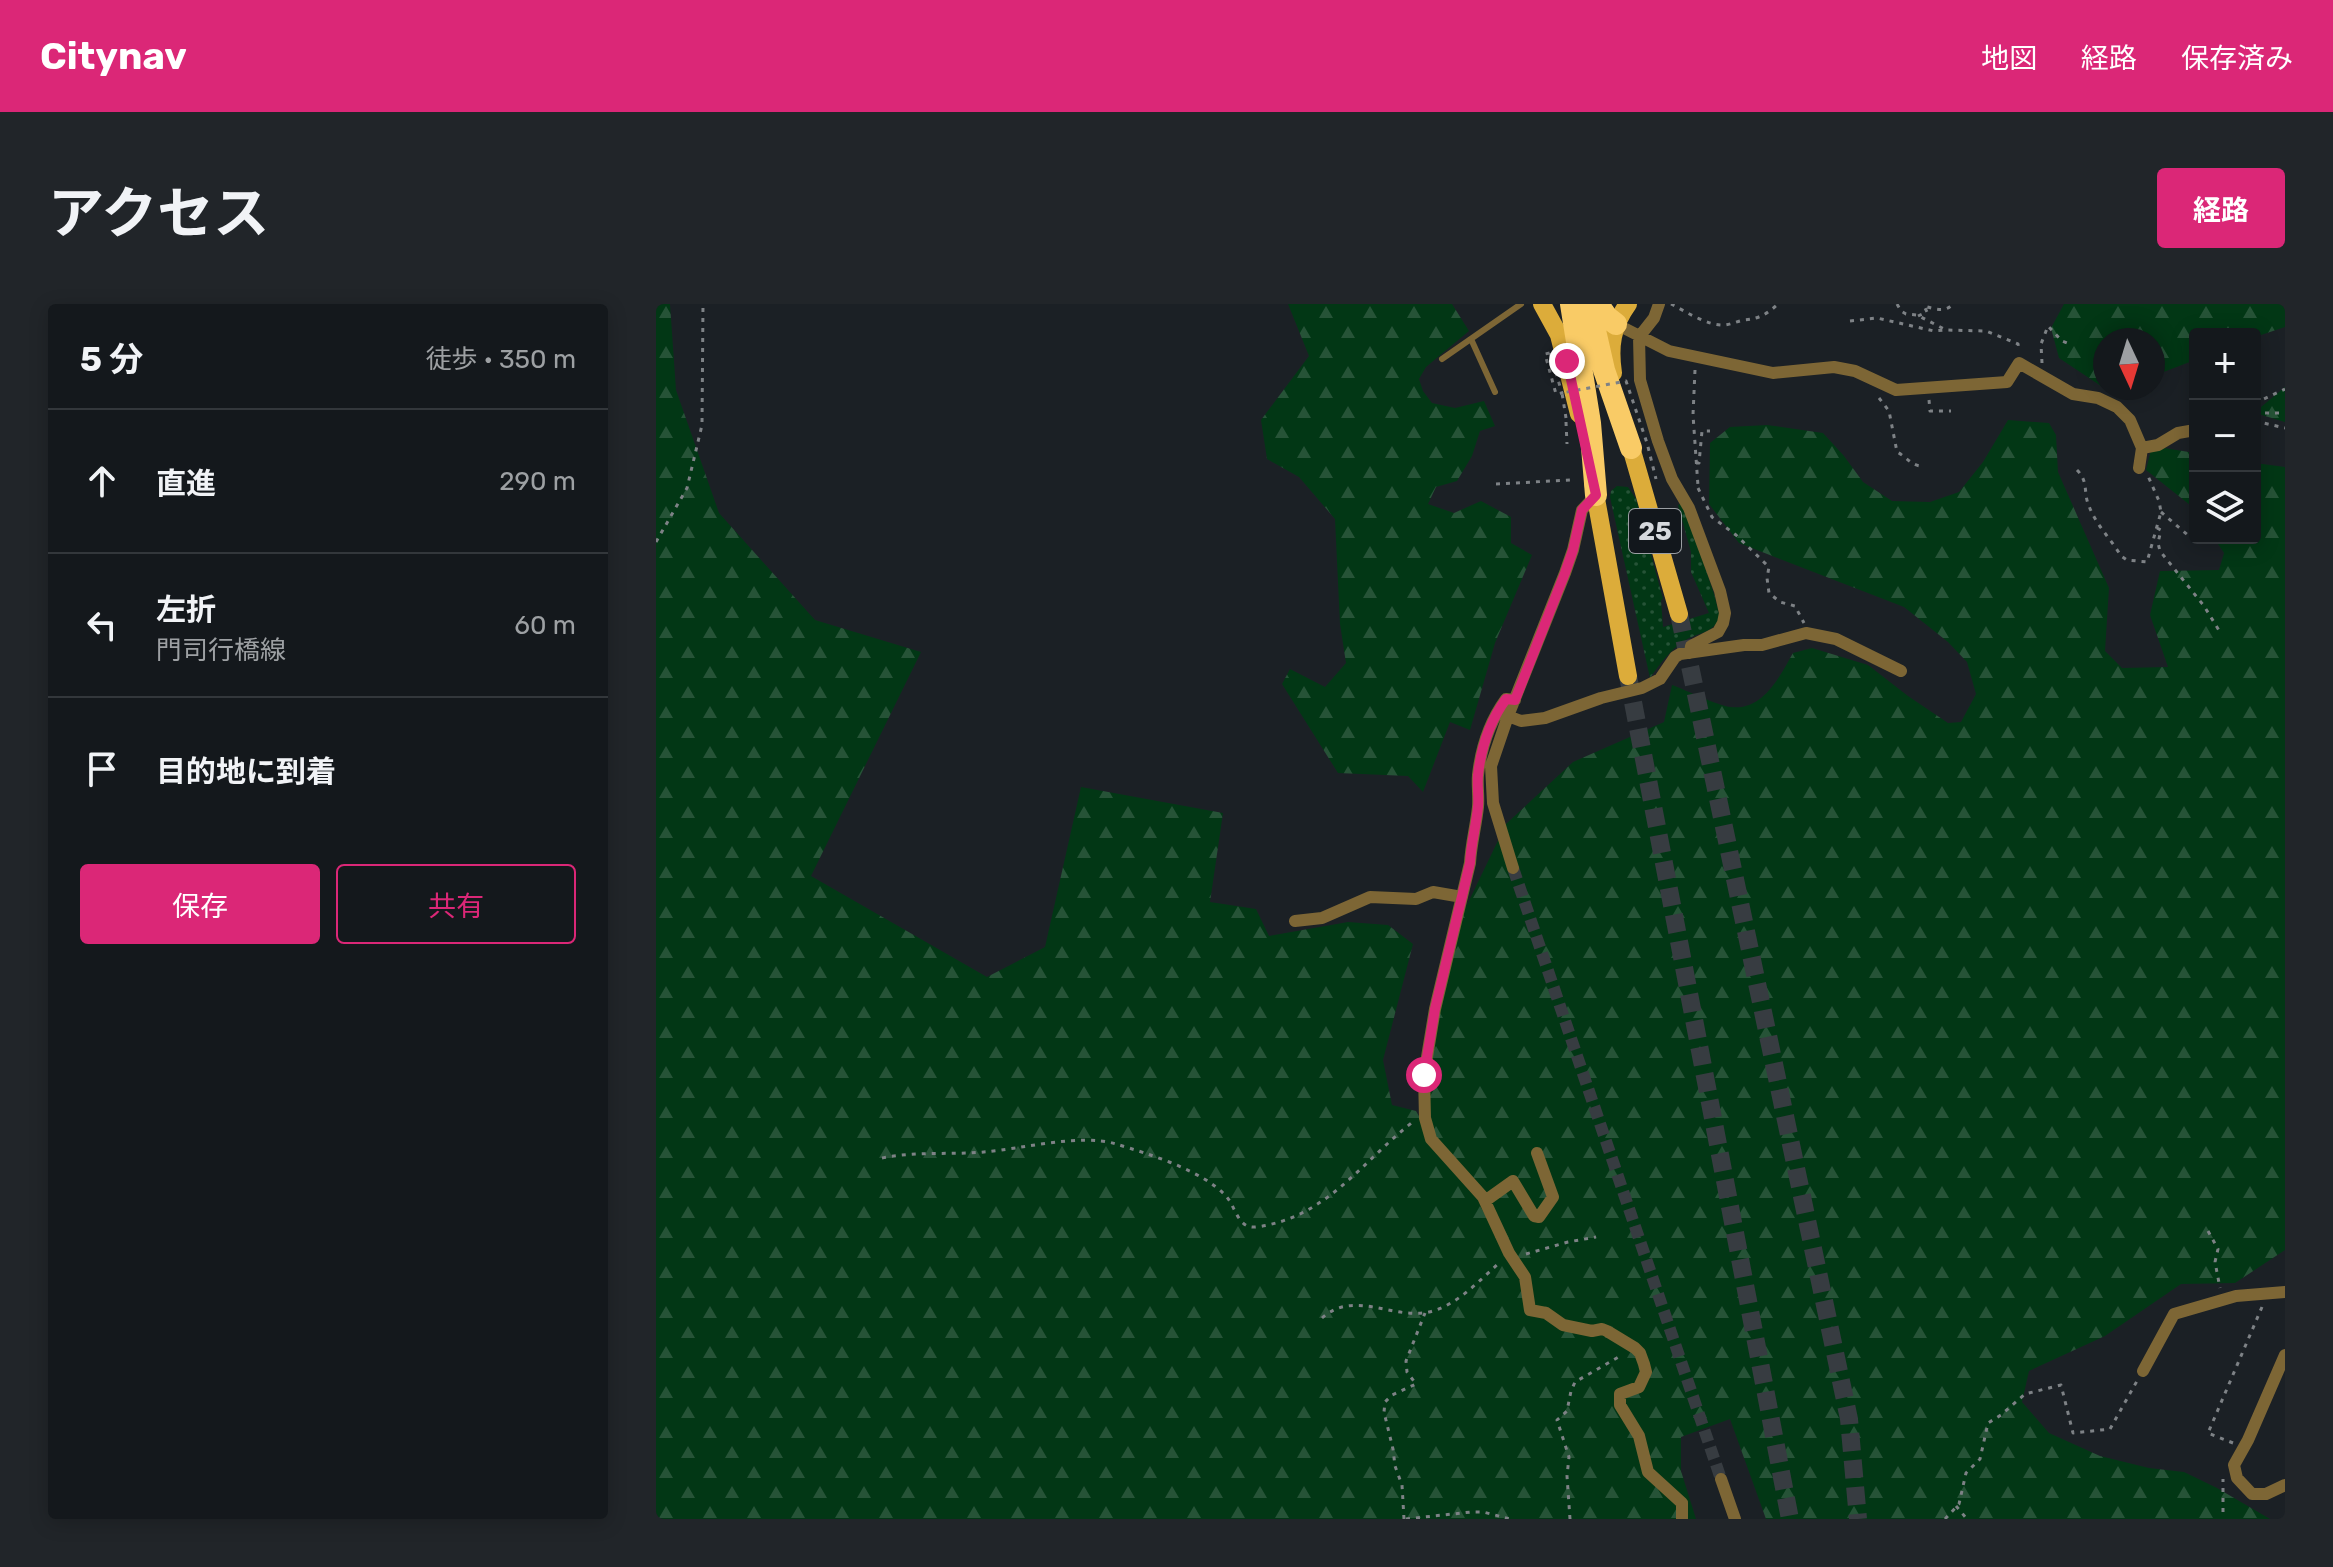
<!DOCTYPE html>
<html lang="ja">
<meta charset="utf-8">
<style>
:root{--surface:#14181c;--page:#212529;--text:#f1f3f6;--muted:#9da0a3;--line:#33373b;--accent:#db2777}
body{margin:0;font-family:Rubik,"Noto Sans JP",sans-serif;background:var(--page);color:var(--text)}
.controls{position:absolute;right:24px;top:24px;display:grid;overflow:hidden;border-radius:8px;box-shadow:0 4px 20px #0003}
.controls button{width:72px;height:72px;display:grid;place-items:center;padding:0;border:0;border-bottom:2px solid var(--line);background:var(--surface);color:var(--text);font:40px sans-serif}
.compass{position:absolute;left:1437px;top:24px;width:72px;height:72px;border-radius:50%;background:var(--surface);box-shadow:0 4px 20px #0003;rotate:176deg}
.stop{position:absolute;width:24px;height:24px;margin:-18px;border:6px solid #db2777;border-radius:50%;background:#fff}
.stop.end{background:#db2777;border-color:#fff;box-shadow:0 2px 8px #0008}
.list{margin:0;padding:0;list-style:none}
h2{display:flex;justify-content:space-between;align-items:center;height:104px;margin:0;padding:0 32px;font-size:34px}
h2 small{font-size:26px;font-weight:400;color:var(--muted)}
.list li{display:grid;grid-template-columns:52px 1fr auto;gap:24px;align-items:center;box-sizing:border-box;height:144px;padding:0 32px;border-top:2px solid var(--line)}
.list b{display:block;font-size:30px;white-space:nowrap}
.list p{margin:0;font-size:26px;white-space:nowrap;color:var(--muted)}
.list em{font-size:26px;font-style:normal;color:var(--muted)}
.actions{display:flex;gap:16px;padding:24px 32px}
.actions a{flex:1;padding:18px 0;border:2px solid var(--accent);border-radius:8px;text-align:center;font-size:28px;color:var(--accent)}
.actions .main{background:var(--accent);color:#fff}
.icon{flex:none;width:44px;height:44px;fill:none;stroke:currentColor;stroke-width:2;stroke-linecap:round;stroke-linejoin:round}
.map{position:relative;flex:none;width:1629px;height:1215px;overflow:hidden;border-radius:8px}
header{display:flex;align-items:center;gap:48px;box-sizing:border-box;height:112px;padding:0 40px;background:var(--accent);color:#fff}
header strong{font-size:38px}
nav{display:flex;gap:44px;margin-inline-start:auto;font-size:28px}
.intro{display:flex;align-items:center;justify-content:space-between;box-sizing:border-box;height:192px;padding:0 48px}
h1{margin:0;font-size:56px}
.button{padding:20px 36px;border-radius:8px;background:var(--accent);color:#fff;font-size:28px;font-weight:700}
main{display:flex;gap:48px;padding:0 48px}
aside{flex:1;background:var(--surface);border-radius:8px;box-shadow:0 4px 20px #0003}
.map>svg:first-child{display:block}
.grass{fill:url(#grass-dots)}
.forest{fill:url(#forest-firs)}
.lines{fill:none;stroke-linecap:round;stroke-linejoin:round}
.minor-tunnel{stroke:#373c41;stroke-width:12;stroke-dasharray:12 6;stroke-linecap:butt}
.primary-tunnel{stroke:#373c41;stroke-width:18;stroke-dasharray:18 9;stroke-linecap:butt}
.path{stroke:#7e8286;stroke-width:3;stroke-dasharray:4 6;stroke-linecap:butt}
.service{stroke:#7d6635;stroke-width:6}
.minor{stroke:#7d6635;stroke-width:12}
.primary{stroke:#dcac3a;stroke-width:18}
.motorway{stroke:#f9cb66;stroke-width:22}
.path-bridge{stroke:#7e8286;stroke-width:3;stroke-dasharray:4 6;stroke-linecap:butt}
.route{stroke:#db2777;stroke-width:10}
.labels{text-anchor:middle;stroke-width:7;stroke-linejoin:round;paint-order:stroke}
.shield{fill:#12171c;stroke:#9b9fa3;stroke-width:2}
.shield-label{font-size:26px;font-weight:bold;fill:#d6d9dd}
</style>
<header>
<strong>Citynav</strong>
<nav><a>地図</a><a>経路</a><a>保存済み</a></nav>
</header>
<div class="intro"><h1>アクセス</h1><a class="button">経路</a></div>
<main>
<aside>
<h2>5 分<small>徒歩 · 350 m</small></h2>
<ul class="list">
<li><svg class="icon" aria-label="ahead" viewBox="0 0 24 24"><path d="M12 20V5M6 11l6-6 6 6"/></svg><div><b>直進</b></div><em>290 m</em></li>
<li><svg class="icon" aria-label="left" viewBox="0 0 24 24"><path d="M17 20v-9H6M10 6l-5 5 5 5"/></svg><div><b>左折</b><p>門司行橋線</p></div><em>60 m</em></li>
<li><svg class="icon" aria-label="arrive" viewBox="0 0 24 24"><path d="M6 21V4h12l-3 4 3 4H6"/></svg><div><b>目的地に到着</b></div></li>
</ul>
<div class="actions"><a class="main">保存</a><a>共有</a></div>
</aside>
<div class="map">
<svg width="1629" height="1215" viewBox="0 0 1629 1215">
<defs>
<pattern id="grass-dots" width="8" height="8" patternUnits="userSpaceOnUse" patternTransform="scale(2)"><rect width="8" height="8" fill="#023715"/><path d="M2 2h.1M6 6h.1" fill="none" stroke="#265337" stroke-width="1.8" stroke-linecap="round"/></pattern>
<pattern id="forest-firs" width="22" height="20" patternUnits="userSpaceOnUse" patternTransform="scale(2)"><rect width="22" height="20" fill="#023715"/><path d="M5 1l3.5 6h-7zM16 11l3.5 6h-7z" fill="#265337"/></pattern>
</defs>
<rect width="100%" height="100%" fill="#1b2025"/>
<path class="grass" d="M961,182L972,183L980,195L1007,295L1005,296L1007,323L1053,309L1035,268V248L1022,201L1025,200L1030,207L1058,290L1064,313C1057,330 1042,328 1028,337C1013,347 1004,360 994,374L954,193L955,187Z"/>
<path class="forest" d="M0,0H14L20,86L63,209L159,316L265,348L155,572L331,673L389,643L425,483L567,509L554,598L600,605L613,632L692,618L732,621L757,640L727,756L736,801L760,807L768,821L766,758L796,632L850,520L917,458L1008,418L1016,381C1030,386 1062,402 1075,403C1107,407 1124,372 1137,349L1156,344L1212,361L1252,392L1292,419L1305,418L1320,390L1311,358L1292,338L1248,303L1083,239L1053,200L1054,139L1074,123L1111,121L1167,129L1188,152L1207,178L1236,197L1274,198L1303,188L1327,158L1352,116L1393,119L1400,131L1402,168L1453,284L1449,347L1466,364L1512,363L1494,311L1504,267L1563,266L1568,249L1558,234H1599V159L1629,163V946L1579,979L1525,980L1449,1032L1373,1067L1366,1098L1393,1129L1444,1152L1493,1164L1528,1168L1561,1184L1614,1215H1110L1074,1115L1025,1133V1167L1040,1215H0Z
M632,0H796L813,27L770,63L763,75L767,87L776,99L799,104L828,97L839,122L824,127L816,152L801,177L780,183L772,200L798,209L825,197L855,213V239L876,251L839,339L814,426L794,418L767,488L752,472L682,469L626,380L634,365L669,383L690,359L684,320L679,215L643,173L611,155L605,116L653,52Z
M1408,0H1629V23L1599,33V30H1539V56L1497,72V36H1449L1448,84L1403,54L1395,24Z
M1629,83V118L1599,109V108Z
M1496,142L1539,149V205L1490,166Z"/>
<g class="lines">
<path class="minor-tunnel" d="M857,564L1065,1175"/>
<path class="primary-tunnel" d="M1023,310L1193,1115L1202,1215
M972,372L1134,1215"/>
<path class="path" d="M1015,0C1031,8 1051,22 1069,21C1076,20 1082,17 1088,16C1103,15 1111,10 1122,0
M1241,0L1245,7L1250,10L1261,11L1290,26L1330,27L1362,40L1363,47
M1262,12L1271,8L1268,2C1279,5 1289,9 1297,0
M1194,17L1221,14L1278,27L1289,26
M894,49L906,89L900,90L889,50Z
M1386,59L1385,40L1392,22L1406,37L1411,39
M1039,66L1037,111L1042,182
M1223,94L1233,107L1241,148C1251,153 1256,163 1268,162
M1273,96L1274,107H1295
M1599,99L1629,85
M1599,109H1629
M1599,117L1629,124
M910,118L911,140
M1040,159H1043L1046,127H1054
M1421,166C1433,178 1427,189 1433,202C1440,221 1455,235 1465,252L1471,256L1491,258L1505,208L1503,197L1492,172
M840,180L914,176
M1042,184L1056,213L1080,231L1113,263L1111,274L1113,289L1124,298L1139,302L1148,319
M1505,208L1541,239
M1020,209L1023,245
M1501,224L1505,226L1502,239L1504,247L1548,302L1564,328
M0,238L31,184L46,121L47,0
M226,854C260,847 294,851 328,848C365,845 425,829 460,840C493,850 545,866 569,891C580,902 581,925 600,923C671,914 706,857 758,817
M1552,927L1562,945L1559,958L1564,984
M870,950L912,938L940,933
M666,1014C698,985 736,1016 773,1008C800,1002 823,977 843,959
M1577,1139L1552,1129L1606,1003
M1300,1202L1311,1215
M1567,1208V1175
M748,1215L746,1181L739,1162L737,1145L728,1108L729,1098L736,1091L760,1080L751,1068L750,1057L769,1009
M750,1215L815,1208H827L854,1215
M914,1215L911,1172L913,1153L901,1116L911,1107L915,1087L919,1078L966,1051
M1289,1215L1303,1200L1310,1169L1324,1155L1332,1119L1345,1111L1369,1090L1405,1081L1417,1129L1454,1125L1481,1077"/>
<path class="service" d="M815,35L839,88
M786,55L865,0"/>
<path class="minor" d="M1003,0L998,14L983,33L984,76L1002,137L1016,175L1033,204L1064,287L1069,309L1067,319L1062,328L1035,342L1034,349
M960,20L1013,47L1117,69L1178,63L1199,67L1240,86L1351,78L1363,59L1417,90L1442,94L1461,103L1474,116L1486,144L1502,141L1522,129L1539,126
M1483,164L1486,144
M859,396L850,395C834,417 825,444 822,471C821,482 823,492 822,503C820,522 815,540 814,559L779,705L768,771L769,814L775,835L827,893L853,949L869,973L874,1006L890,1009L907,1021L936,1027L946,1025L951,1027L979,1044L984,1049L988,1060L990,1068L983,1083L964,1090V1101L983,1132L992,1168L1026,1199V1215
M852,412L865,417L889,414L945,394L986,384L1004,375L1019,353L1024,350L1088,341H1106L1150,329L1180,335L1245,367
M857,564L837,499L835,462L852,412L909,269L917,246L926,206L940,191
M639,617L666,614L714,593L760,595L777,588L806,593
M829,897L857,877L878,912L883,913L897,893L881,849
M1629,1051L1592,1136L1578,1161L1581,1174L1596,1190H1610L1629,1181
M1487,1067L1518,1010L1580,992L1629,988
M1065,1175L1079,1215"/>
<path class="primary" d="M886,0L903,31L923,110
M957,69C953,42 956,22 972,0
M972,133L1023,310
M937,178L972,372"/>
<path class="motorway" d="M915,0L934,119L940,191
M933,0L948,66L975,144
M942,0L951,13L960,20"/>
<path class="path-bridge" d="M910,114L906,89L970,77L991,139L1000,175"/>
</g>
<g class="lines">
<path class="route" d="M768,771L779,705L814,559C815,540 820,522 822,503C823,492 821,482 822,471C825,444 834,417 850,395L859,396L909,269L917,246L926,206L940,191L911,57"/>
</g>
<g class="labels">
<rect class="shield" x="973" y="205" width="52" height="44" rx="6"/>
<g class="shield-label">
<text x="999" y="236">25</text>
</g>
</g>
</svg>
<div class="controls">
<button>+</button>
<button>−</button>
<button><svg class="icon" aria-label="layers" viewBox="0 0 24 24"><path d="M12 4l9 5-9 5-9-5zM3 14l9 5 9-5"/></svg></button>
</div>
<svg class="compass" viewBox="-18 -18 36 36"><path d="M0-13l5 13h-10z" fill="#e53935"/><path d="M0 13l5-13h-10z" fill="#9da0a3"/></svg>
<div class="stop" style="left:768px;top:771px"></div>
<div class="stop end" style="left:911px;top:57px"></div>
</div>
</main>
